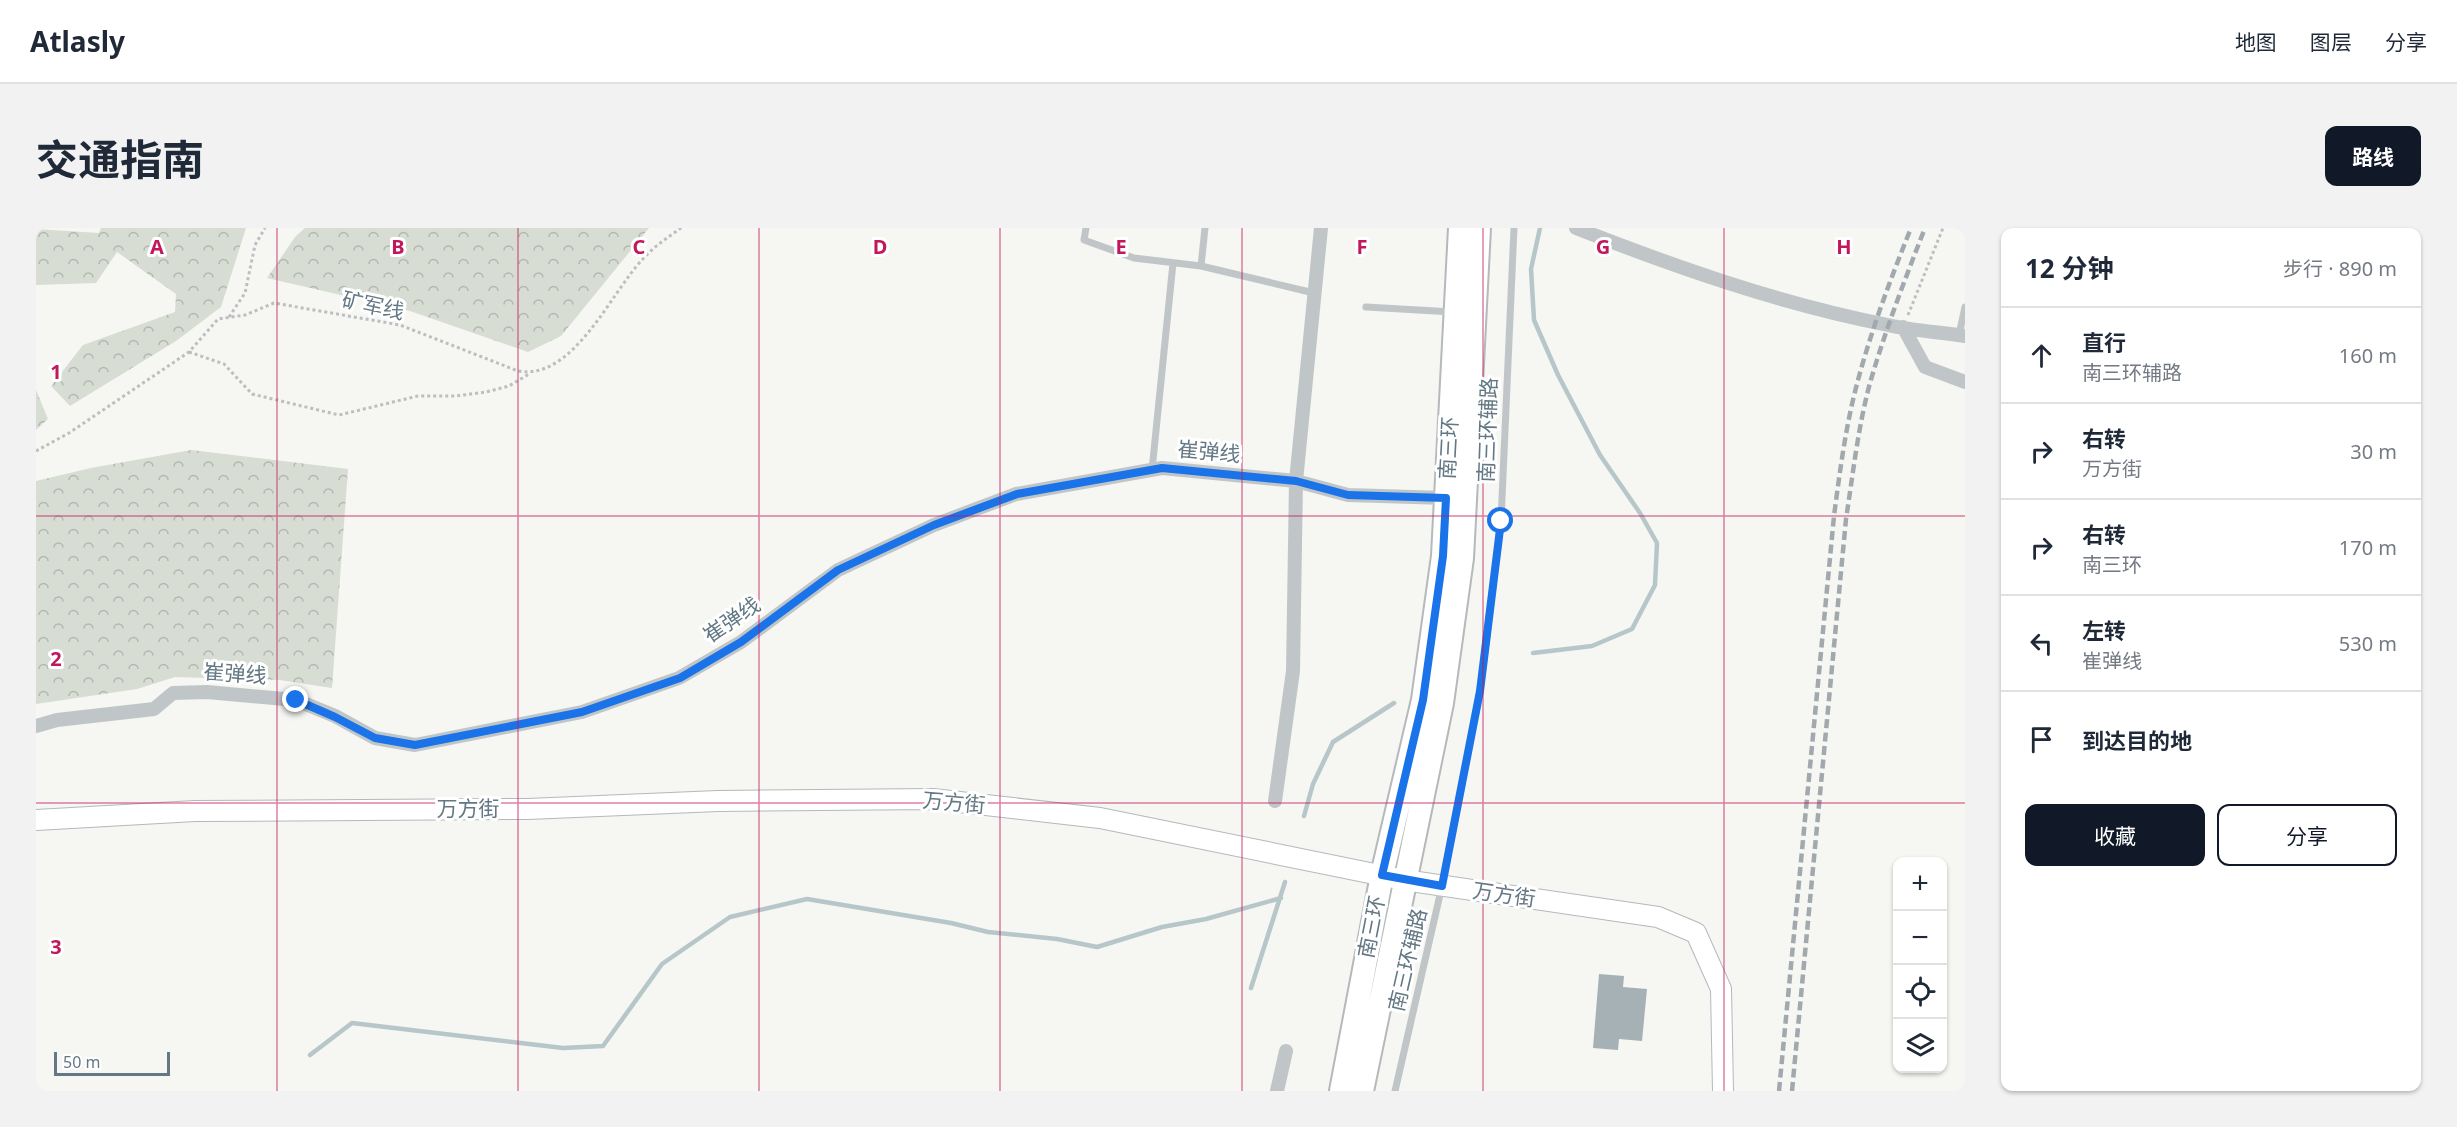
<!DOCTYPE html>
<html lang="zh">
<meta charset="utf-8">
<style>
:root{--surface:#fff;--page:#f2f2f3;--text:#1f2937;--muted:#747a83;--line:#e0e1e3;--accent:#111827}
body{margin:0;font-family:"Noto Sans","Noto Sans SC",sans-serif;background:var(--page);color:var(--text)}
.controls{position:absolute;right:18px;bottom:18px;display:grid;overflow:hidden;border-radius:12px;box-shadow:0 2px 4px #0004}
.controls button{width:54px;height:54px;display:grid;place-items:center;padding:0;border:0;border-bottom:2px solid var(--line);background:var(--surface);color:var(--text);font:30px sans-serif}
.scale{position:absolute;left:18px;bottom:15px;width:116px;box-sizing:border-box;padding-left:6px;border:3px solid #637884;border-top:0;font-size:16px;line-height:21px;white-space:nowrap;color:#637884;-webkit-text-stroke:4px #fff;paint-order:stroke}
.stop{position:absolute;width:18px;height:18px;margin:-14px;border:4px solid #1a73e8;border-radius:50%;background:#fff}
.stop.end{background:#1a73e8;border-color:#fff;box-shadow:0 2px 6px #0008}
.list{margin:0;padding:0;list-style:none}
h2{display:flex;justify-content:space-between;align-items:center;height:78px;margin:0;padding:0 24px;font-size:26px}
h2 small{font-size:20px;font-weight:400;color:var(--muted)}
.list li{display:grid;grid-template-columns:39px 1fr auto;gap:18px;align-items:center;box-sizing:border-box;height:96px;padding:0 24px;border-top:2px solid var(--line)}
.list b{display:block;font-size:22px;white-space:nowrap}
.list p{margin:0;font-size:20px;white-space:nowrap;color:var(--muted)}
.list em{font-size:20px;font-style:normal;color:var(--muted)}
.actions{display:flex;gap:12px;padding:18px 24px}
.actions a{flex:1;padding:14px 0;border:2px solid var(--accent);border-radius:12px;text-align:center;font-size:21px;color:var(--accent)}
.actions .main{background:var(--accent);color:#fff}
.icon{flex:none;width:33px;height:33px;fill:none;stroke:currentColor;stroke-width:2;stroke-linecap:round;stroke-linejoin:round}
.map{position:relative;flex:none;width:1929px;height:863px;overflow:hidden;border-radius:12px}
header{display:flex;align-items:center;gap:36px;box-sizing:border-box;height:84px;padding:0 30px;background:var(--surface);border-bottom:2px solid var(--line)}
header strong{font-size:28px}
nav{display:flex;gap:33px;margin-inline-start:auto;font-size:21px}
.intro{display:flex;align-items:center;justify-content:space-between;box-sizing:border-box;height:144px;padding:0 36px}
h1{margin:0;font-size:42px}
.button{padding:15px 27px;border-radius:12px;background:var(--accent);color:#fff;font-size:21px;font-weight:700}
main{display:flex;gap:36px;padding:0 36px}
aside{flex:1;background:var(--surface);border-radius:12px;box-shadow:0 2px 4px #0004}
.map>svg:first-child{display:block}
.forest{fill:url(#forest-crowns)}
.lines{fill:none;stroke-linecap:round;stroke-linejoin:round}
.stream{stroke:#b7c6c9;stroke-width:4.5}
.building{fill:#a6b1b5}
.secondary-casing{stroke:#b3b9bd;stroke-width:22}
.primary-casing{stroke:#b4b9bc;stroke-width:26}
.path{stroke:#bcbfc1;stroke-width:3;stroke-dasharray:3 3;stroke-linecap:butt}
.lane{stroke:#c0c6c8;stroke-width:7}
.street{stroke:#c0c6c8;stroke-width:14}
.secondary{stroke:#fff;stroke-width:20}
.primary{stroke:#fff;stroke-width:22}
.rail{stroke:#a1a9ae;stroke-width:4.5;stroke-dasharray:9 4.5;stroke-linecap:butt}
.route{stroke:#1a73e8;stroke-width:8}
.grid{fill:none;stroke:#c2185b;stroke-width:1.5;stroke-opacity:0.55}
.labels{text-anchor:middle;stroke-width:6;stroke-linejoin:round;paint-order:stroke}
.street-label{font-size:21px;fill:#637884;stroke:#fff}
.grid-label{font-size:20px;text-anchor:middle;font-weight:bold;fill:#c2185b;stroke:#fff;stroke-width:6;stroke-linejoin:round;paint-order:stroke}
</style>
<header>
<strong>Atlasly</strong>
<nav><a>地图</a><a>图层</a><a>分享</a></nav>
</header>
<div class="intro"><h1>交通指南</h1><a class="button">路线</a></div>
<main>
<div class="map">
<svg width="1929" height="863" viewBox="0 0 1929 863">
<defs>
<pattern id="forest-crowns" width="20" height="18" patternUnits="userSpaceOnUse" patternTransform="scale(1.5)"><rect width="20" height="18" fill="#d7ddd3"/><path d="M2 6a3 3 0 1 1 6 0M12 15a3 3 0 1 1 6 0" fill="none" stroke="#b2b8b1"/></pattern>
</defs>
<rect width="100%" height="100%" fill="#f6f6f2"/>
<path class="forest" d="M65,0H210L185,79L140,113L34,178L15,158L47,117L139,84L140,66L81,24L60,55L0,57V1L63,5Z
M269,0H613L525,108L492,124L374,83L231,50L259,9Z
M0,162L12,191L0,202Z
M155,222L312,241L296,460L243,452L139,449L101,461L0,476V253L55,240Z"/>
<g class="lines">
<path class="stream" d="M1497,425L1556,418L1596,401L1619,357L1621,315L1604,285L1564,227L1522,147L1498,92L1495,41L1504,0
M1268,588L1277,556L1297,514L1358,475
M1215,760L1249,654
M274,827L316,795L527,820L567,818L626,736L694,689L771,671L915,695L952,704L1021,711L1061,719L1126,699L1170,691L1245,670"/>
</g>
<path class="building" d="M1563,746L1588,748L1587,759L1611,761L1606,813L1583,811L1582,822L1557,820Z"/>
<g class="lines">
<g class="secondary-casing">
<path id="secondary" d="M0,592L159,583L492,581L682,573L897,571L1064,590L1368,652L1622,689L1660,705L1685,761L1687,863"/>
</g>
<g class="primary-casing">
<path id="primary" d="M1305,863L1346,647L1387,472L1407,328L1424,0
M1326,863L1406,475L1426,330L1443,0"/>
</g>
<path class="path" d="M1872,87L1907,0
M193,89L209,65L219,17L229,0
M153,124L188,136L216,166L303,187L382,168H420L450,164L473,158L493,146
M0,223L33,205L153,124L182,91L209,87L238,75L364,97L482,143C537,153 574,66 606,32C617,19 631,10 645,0"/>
<path class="lane" d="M1050,0L1048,12L1098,30L1165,38
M1169,0L1165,38L1278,65
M1330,79L1417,84
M1923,107L1929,79
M1116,242L1137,35
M1359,863L1406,658L1444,463L1465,293L1478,0"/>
<path class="street" d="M1540,0C1642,40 1745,76 1852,97C1877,103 1904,104 1929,108
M1867,99L1889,139L1929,154
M0,498L21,492L118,481L137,465L171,464L260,472L299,488L339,510L379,517L546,484L643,450L705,414L802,342L898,297L980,266L1126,240L1260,253L1312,267L1410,270
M1239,573L1257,443L1260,253L1285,0
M1241,863L1250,823"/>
<use href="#secondary" class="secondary"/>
<use href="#primary" class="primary"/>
<path class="rail" d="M1743,863L1798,288C1804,242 1810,196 1822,152C1836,100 1855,50 1875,0
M1756,863L1810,291C1817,246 1822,199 1834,155C1849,103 1869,51 1889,0"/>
</g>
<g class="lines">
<path class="route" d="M260,472L299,489L339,510L379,517L546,484L644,450L705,414L802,342L898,297L981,266L1126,240L1260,253L1312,267L1410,270L1407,328L1387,472L1346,647L1406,658L1444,463L1465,293"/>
</g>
<path class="grid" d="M241,0V863M482,0V863M723,0V863M964,0V863M1206,0V863M1447,0V863M1688,0V863M0,288H1929M0,575H1929"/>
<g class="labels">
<g class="street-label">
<text transform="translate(337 78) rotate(12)" y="7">矿军线</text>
<text transform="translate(1452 202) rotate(-88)" y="7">南三环辅路</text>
<text transform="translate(1413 220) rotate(-87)" y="7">南三环</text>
<text transform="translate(1173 224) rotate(5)" y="7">崔弹线</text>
<text transform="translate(696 392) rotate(-34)" y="7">崔弹线</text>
<text transform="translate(199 446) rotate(4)" y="7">崔弹线</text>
<text transform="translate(918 575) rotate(5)" y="7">万方街</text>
<text x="432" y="588">万方街</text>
<text transform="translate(1468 667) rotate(8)" y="7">万方街</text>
<text transform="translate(1336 699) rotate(-79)" y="7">南三环</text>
<text transform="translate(1372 732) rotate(-77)" y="7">南三环辅路</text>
</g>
</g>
<g class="grid-label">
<text x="121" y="26">A</text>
<text x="362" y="26">B</text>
<text x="603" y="26">C</text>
<text x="844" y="26">D</text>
<text x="1085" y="26">E</text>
<text x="1326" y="26">F</text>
<text x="1567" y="26">G</text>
<text x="1808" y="26">H</text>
<text x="20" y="151">1</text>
<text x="20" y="438">2</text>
<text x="20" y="726">3</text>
</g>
</svg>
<div class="controls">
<button>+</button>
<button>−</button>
<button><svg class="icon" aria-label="locate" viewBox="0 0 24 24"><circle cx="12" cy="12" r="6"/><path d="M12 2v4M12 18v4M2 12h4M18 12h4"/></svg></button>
<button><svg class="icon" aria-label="layers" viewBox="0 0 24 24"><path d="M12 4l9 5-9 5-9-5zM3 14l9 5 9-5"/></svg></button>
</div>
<div class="scale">50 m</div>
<div class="stop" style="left:1465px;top:293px"></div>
<div class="stop end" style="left:260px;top:472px"></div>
</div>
<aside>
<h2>12 分钟<small>步行 · 890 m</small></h2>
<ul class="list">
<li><svg class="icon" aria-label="ahead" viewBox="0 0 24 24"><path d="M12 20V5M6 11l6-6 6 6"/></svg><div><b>直行</b><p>南三环辅路</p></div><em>160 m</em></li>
<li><svg class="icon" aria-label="right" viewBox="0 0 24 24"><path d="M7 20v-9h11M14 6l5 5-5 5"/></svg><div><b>右转</b><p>万方街</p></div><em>30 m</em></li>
<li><svg class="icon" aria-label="right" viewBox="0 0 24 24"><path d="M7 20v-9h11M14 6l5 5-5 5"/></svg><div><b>右转</b><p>南三环</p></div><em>170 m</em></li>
<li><svg class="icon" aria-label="left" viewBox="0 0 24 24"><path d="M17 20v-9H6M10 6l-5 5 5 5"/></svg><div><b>左转</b><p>崔弹线</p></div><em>530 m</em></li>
<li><svg class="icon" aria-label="arrive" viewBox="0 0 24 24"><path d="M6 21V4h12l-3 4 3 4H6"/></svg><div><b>到达目的地</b></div></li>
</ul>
<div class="actions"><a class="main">收藏</a><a>分享</a></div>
</aside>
</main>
